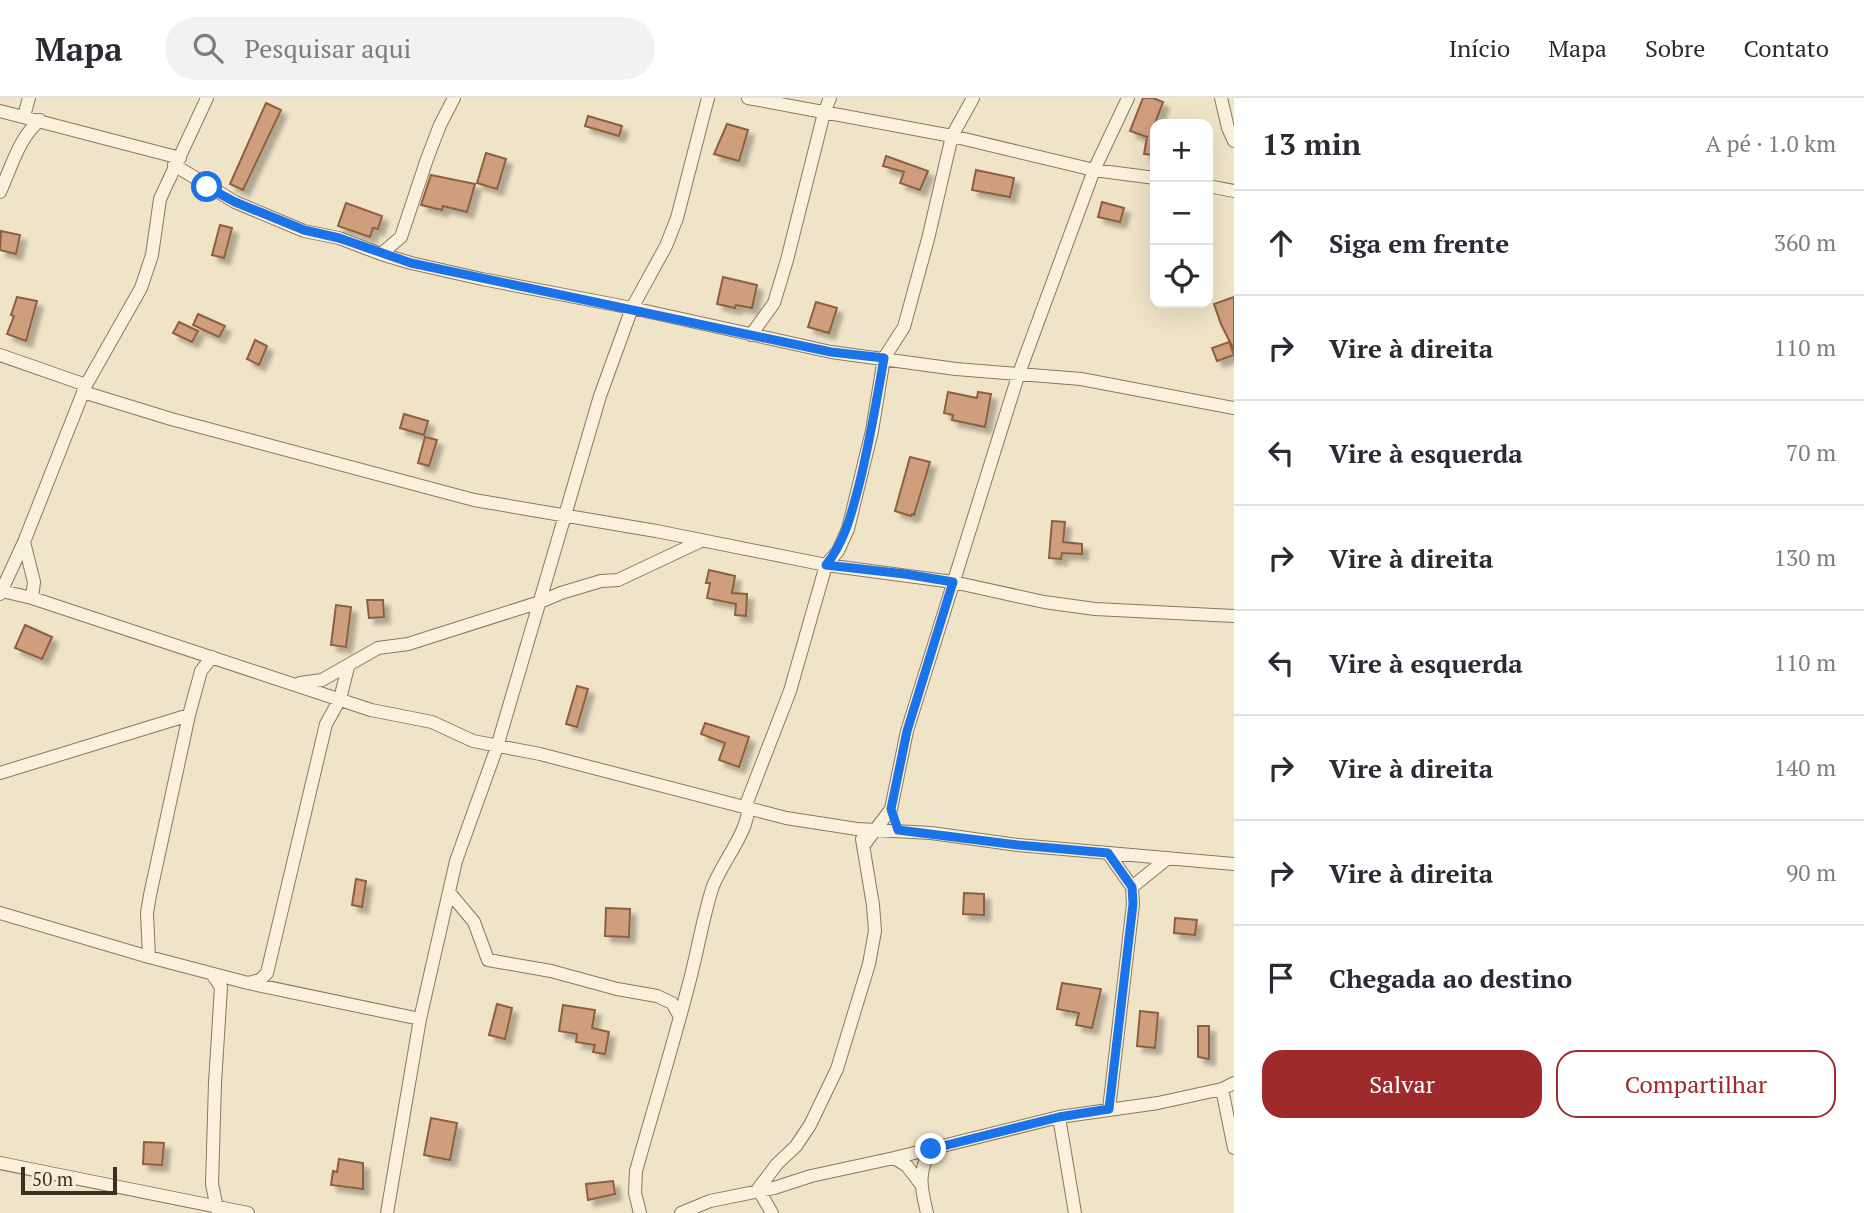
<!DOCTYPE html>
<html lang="pt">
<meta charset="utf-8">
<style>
:root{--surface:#fff;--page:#f2f2f3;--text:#2b2b33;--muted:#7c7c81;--line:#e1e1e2;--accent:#9e2a2b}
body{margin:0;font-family:"PT Serif",serif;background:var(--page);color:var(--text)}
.controls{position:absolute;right:21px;top:21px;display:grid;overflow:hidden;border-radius:14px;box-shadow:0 7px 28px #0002}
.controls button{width:63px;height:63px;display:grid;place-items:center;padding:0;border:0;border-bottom:2px solid var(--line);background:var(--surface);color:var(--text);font:35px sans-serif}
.scale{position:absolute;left:21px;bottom:18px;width:96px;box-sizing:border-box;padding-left:7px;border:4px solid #3d2e20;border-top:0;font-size:19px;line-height:24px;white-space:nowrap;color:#3d2e20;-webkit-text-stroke:5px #f7eed8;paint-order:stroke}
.stop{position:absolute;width:21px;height:21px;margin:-16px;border:5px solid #1a73e8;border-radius:50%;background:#fff}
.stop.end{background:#1a73e8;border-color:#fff;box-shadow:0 2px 7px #0008}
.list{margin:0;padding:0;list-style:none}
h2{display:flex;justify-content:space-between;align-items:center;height:91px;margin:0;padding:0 28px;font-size:30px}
h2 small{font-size:23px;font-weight:400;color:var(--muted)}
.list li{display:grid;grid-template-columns:46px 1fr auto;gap:21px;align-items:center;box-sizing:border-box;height:105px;padding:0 28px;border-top:2px solid var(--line)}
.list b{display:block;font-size:26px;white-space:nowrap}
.list em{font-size:23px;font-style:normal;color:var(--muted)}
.actions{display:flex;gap:14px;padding:21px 28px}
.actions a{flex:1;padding:16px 0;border:2px solid var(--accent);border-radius:21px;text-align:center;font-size:24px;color:var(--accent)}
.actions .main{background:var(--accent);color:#fff}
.icon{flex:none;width:38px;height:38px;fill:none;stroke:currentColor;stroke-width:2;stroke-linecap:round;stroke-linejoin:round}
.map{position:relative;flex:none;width:1234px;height:1115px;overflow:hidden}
header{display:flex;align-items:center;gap:42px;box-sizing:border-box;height:98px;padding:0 35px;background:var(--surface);border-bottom:2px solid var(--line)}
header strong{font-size:33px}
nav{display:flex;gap:38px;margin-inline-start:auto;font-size:24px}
.search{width:490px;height:63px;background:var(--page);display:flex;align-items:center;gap:18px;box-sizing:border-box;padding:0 24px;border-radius:38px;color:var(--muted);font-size:26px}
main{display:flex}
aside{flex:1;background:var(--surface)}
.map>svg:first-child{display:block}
.building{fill:#cf9f7d;stroke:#8d5f41;stroke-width:2;filter:url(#shadow)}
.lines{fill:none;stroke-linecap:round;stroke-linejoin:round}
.minor-casing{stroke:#8d765c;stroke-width:14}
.minor{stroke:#faf1dc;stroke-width:12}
.route{stroke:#1a73e8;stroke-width:9}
</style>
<header>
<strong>Mapa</strong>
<div class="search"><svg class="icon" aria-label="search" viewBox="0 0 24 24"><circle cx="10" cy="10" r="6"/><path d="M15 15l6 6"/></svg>Pesquisar aqui</div>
<nav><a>Início</a><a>Mapa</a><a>Sobre</a><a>Contato</a></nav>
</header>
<main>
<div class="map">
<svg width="1234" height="1115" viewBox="0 0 1234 1115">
<defs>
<filter id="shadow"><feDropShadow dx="6" dy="6" stdDeviation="2" flood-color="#0004"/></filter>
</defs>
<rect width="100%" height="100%" fill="#f0e4c8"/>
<path class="building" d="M1143,0H1153L1163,4L1155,25V57L1144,56L1147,39L1130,33Z
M266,5L281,12L243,92L230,86Z
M588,18L622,28L619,38L585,28Z
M727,26L748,32L739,63L714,56Z
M486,55L506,61L497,91L477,85Z
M886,58L928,73L920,92L900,85L904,74L883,68Z
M976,72L1014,80L1010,99L972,92Z
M431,77L475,86L467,114L443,108L442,112L421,107Z
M1102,104L1124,110L1120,124L1098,119Z
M346,105L382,118L378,131L373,130L370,139L338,128Z
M220,127L232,130L224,160L212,157Z
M1,133L20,137L16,156L0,152Z
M723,179L757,187L752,210L736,207L735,210L717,206Z
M17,199L37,203L26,243L7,236L14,218L11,217Z
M1234,199V252L1221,226L1214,206Z
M816,204L837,210L829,235L808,229Z
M198,216L225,228L219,239L193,227Z
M179,224L198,233L192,244L173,235Z
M255,242L267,248L259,267L247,261Z
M1229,244L1234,257L1217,263L1212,250Z
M948,294L977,300L978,294L991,296L985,329L952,322L953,317L944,315Z
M404,316L428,323L424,337L400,330Z
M425,339L437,342L429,368L418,365Z
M910,359L930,364L914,417L912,416L911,418L895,413Z
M1052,423L1065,424L1063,444L1082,446V456L1062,455L1061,461L1049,460Z
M709,472L735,478L732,495L747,496L746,518L735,517L736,506L707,500L710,485H706Z
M367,502H383L384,519L369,520Z
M336,507L351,509L346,549L331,547Z
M25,527L52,539L42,561L15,550Z
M577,588L588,591L577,629L566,626Z
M705,625L749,639L739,669L719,662L725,645L701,636Z
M356,781L366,783L362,809L352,807Z
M964,795L984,796V817L963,816Z
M606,810L630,811L629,839L605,838Z
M1175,820L1197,822L1195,837L1174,835Z
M1062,885L1101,891L1092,930L1076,927L1079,915L1057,911Z
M497,906L512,910L505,941L489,937Z
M563,907L595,912L592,930L609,934L605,956L593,954L595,947L576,944L577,936L559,933Z
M1140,913L1158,915L1155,950L1137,948Z
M1198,928H1209V961L1198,959Z
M431,1020L457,1025L450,1062L424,1057Z
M144,1044L164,1045L162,1067L143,1066Z
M339,1061L363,1065V1091L331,1087L333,1073L337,1074Z
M613,1083L615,1096L588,1102L586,1086Z"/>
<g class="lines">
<g class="minor-casing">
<path id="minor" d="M748,0L952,38L1094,72L1155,80
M1221,0L1228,30L1234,43
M0,13L180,60
M24,18L29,0
M174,67L235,104L304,133L339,140L381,156L411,165L482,181L632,210L831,254L956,271L1081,281L1234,310
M1208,88L1234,93
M0,94C12,68 18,41 40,22
M381,156L401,139L427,61L440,27L454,0
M751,237L774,205L787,162L824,15L830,0
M0,257L86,287
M83,294L171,321L474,402L656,433L826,467L953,484L1044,504L1095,511L1234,518
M24,444L34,484L32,500
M2,493L32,500L371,612L432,624L473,643L540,656L786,720L857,731L931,735L1018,747L1234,766
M0,496L24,444L86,287L141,190L152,157L160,101L207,0
M300,585L322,582L378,550L408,546L540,504L561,495L601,483L618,482L701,443
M0,675L189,617
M864,747L891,711L907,633L1018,278L1094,72L1128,0
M1108,755L1132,789L1133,806L1109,1011
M1132,789L1168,760
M449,794L474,824L488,862L551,873L617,891L657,898L672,905L679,917
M0,815L149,859L248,885L420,921
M149,859L147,815L150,797L189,617L201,573L212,559
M212,876L221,889L215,985L212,1086L218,1115
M248,885L260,882L267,875L326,626L340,601L348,569
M1222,991L1234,1050
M1059,1019L1075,1115
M894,1060L907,1068L920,1085
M0,1065L248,1115
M387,1115L420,921L456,763L497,649L600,298L632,210L666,148L677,120L708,0
M640,1115L635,1095L636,1073C653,1012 672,951 688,889C697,857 702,823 712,791C720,766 754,728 747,704L790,593L826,467L838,453L848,431L872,333L884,260L904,229L928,141L952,38L973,0
M681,1115L710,1103L774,1090L811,1078L894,1060L1059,1019L1158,1005L1222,991L1234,985
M772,1115L758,1091L777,1066L796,1048L810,1027L837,971L869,866L875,833L873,807L862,741
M927,1115C921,1089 917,1076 931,1051"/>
</g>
<use href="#minor" class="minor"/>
</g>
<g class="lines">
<path class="route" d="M207,89L235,104L304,132L339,140L411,165L831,254L884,260C877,301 870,342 860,383C852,413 846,442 826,467L905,476L953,484L907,633L891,711L898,732L1018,747L1108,755L1132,789L1133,806L1109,1011L1059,1019L931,1051"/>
</g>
</svg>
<div class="controls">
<button>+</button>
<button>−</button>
<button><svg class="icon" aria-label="locate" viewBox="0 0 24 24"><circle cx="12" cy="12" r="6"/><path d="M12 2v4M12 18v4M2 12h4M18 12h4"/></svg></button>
</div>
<div class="scale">50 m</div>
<div class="stop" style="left:207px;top:89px"></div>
<div class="stop end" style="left:931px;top:1051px"></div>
</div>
<aside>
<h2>13 min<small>A pé · 1.0 km</small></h2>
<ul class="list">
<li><svg class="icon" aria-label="ahead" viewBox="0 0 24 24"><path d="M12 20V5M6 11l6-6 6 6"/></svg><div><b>Siga em frente</b></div><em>360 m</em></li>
<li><svg class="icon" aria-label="right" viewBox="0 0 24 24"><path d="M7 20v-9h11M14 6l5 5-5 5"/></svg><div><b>Vire à direita</b></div><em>110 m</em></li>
<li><svg class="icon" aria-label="left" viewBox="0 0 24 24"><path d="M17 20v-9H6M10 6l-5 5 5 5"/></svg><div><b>Vire à esquerda</b></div><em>70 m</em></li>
<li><svg class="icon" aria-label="right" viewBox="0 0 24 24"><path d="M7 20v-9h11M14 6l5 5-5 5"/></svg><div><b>Vire à direita</b></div><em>130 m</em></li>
<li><svg class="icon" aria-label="left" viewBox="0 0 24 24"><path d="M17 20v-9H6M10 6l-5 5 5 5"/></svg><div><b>Vire à esquerda</b></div><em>110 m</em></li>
<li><svg class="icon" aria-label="right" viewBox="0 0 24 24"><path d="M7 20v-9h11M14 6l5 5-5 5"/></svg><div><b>Vire à direita</b></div><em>140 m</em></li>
<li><svg class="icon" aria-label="right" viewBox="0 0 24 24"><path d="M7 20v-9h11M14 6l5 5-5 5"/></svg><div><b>Vire à direita</b></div><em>90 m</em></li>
<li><svg class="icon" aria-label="arrive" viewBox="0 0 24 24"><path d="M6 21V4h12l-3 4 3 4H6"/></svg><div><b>Chegada ao destino</b></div></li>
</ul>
<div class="actions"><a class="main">Salvar</a><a>Compartilhar</a></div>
</aside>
</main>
